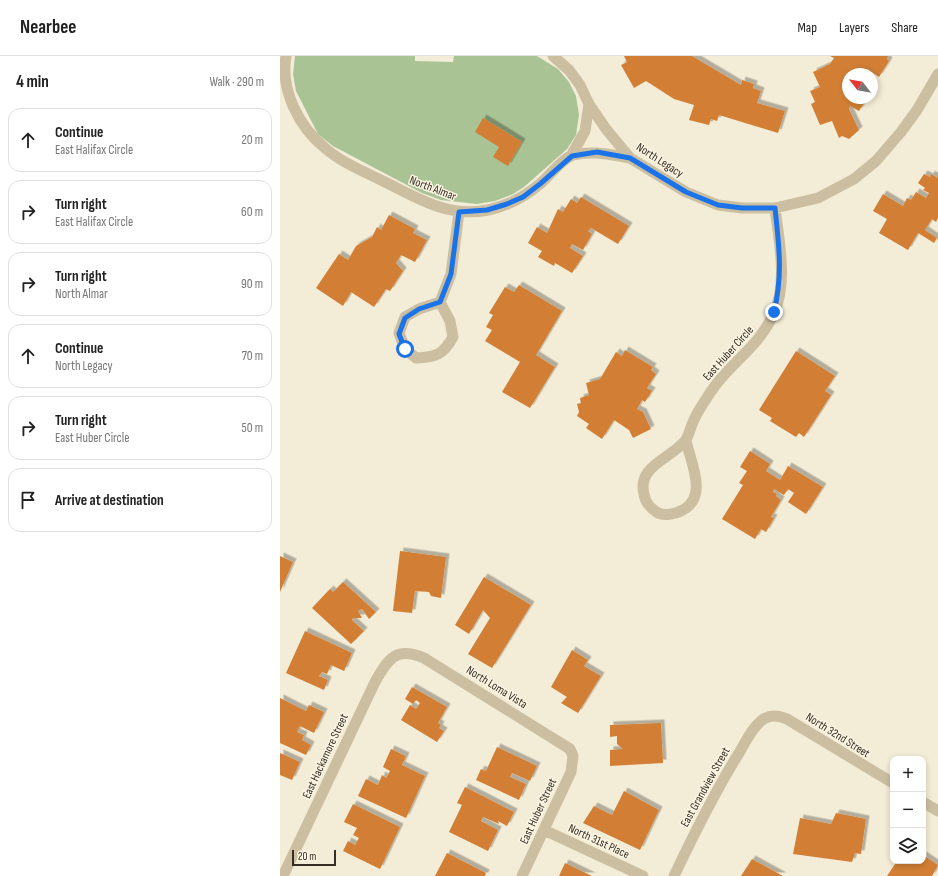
<!DOCTYPE html>
<meta charset="utf-8">
<style>
:root{--surface:#fff;--page:#f2f2f2;--text:#222;--muted:#767676;--line:#e0e0e0}
body{margin:0;font-family:"Sofia Sans Condensed",sans-serif;background:var(--page);color:var(--text)}
.controls{position:absolute;right:12px;bottom:12px;display:grid;overflow:hidden;border-radius:8px;box-shadow:0 2px 6px #0003}
.controls button{width:36px;height:36px;display:grid;place-items:center;padding:0;border:0;border-bottom:1px solid var(--line);background:var(--surface);color:var(--text);font:20px sans-serif}
.compass{position:absolute;left:562px;top:12px;width:36px;height:36px;border-radius:50%;background:var(--surface);box-shadow:0 2px 6px #0003;rotate:301deg}
.scale{position:absolute;left:12px;bottom:10px;width:44px;box-sizing:border-box;padding-left:4px;border:2px solid #352e25;border-top:0;font-size:11px;line-height:14px;white-space:nowrap;color:#352e25;-webkit-text-stroke:3px #fbf5e2;paint-order:stroke}
.stop{position:absolute;width:12px;height:12px;margin:-9px;border:3px solid #1a73e8;border-radius:50%;background:#fff}
.stop.end{background:#1a73e8;border-color:#fff;box-shadow:0 1px 4px #0008}
.list{margin:0;padding:0;list-style:none}
h2{display:flex;justify-content:space-between;align-items:center;height:52px;margin:0;padding:0 16px;font-size:17px}
h2 small{font-size:13px;font-weight:400;color:var(--muted)}
.list li{display:grid;grid-template-columns:26px 1fr auto;gap:12px;align-items:center;box-sizing:border-box;height:64px;margin:0 8px 8px;padding:0 8px;border:1px solid var(--line);border-radius:12px}
.list b{display:block;font-size:15px;white-space:nowrap}
.list p{margin:0;font-size:13px;white-space:nowrap;color:var(--muted)}
.list em{font-size:13px;font-style:normal;color:var(--muted)}
.icon{flex:none;width:22px;height:22px;fill:none;stroke:currentColor;stroke-width:2;stroke-linecap:round;stroke-linejoin:round}
.map{position:relative;flex:none;width:658px;height:820px;overflow:hidden}
header{display:flex;align-items:center;gap:24px;box-sizing:border-box;height:56px;padding:0 20px;background:var(--surface);border-bottom:1px solid var(--line)}
header strong{font-size:19px}
nav{display:flex;gap:22px;margin-inline-start:auto;font-size:14px}
main{display:flex}
aside{flex:1;background:var(--surface)}
.map>svg:first-child{display:block}
.green{fill:#a9c395}
.building{fill:#d27f35;filter:url(#shadow)}
.lines{fill:none;stroke-linecap:round;stroke-linejoin:round}
.minor{stroke:#ccbfa1;stroke-width:11}
.route{stroke:#1a73e8;stroke-width:5}
.labels{text-anchor:middle;stroke-width:3;stroke-linejoin:round;paint-order:stroke}
.street-label{font-size:12px;fill:#352e25;stroke:#fbf5e2}
</style>
<header>
<strong>Nearbee</strong>
<nav><a>Map</a><a>Layers</a><a>Share</a></nav>
</header>
<main>
<aside>
<h2>4 min<small>Walk · 290 m</small></h2>
<ul class="list">
<li><svg class="icon" aria-label="ahead" viewBox="0 0 24 24"><path d="M12 20V5M6 11l6-6 6 6"/></svg><div><b>Continue</b><p>East Halifax Circle</p></div><em>20 m</em></li>
<li><svg class="icon" aria-label="right" viewBox="0 0 24 24"><path d="M7 20v-9h11M14 6l5 5-5 5"/></svg><div><b>Turn right</b><p>East Halifax Circle</p></div><em>60 m</em></li>
<li><svg class="icon" aria-label="right" viewBox="0 0 24 24"><path d="M7 20v-9h11M14 6l5 5-5 5"/></svg><div><b>Turn right</b><p>North Almar</p></div><em>90 m</em></li>
<li><svg class="icon" aria-label="ahead" viewBox="0 0 24 24"><path d="M12 20V5M6 11l6-6 6 6"/></svg><div><b>Continue</b><p>North Legacy</p></div><em>70 m</em></li>
<li><svg class="icon" aria-label="right" viewBox="0 0 24 24"><path d="M7 20v-9h11M14 6l5 5-5 5"/></svg><div><b>Turn right</b><p>East Huber Circle</p></div><em>50 m</em></li>
<li><svg class="icon" aria-label="arrive" viewBox="0 0 24 24"><path d="M6 21V4h12l-3 4 3 4H6"/></svg><div><b>Arrive at destination</b></div></li>
</ul>
</aside>
<div class="map">
<svg width="658" height="820" viewBox="0 0 658 820">
<defs>
<filter id="shadow"><feDropShadow dx="3.5" dy="-3.5" stdDeviation="0" flood-color="#0004"/></filter>
</defs>
<rect width="100%" height="100%" fill="#f3ecd6"/>
<path class="green" d="M15,0H135V5L173,6L174,0H257L278,13L289,26L296,40L299,59L296,79L287,93L244,131L233,138L215,145L197,148L161,144L142,137L53,90L38,78L16,35L13,18Z"/>
<path class="building" d="M344,0H412L461,29L462,24L474,28L473,32L481,35L477,47L505,55L498,77L439,59L437,65L431,63L429,69L409,64L414,49L394,43L366,25L354,32L341,9L347,6Z
M550,0H608L607,3L609,5L599,21L587,13L585,16L588,18H568V42H584L586,44L579,55L570,50L569,53L579,74L569,83L562,80L559,82L552,65L540,69L531,48L535,46L530,35L540,31L533,16L550,8L554,2Z
M203,62L242,86L228,110L213,101L219,91L195,76Z
M644,118L650,121L651,118L658,122V162L656,166L652,163L645,174L657,182L654,187L638,177L628,194L599,177L607,163L593,155L603,138L623,150L627,142L631,144L636,136L646,142L649,137L643,134L645,132L638,127Z
M301,141L349,170L338,188L311,172L308,175L312,178L303,194L292,188L290,192L303,200L292,217L275,207L274,210L258,201L262,195L248,187L257,171L267,177L278,153L283,156L291,143L297,147Z
M109,159L135,173L133,177L147,184L135,206L121,199L116,207L123,215L110,235L106,233L94,251L71,236L63,250L36,232L59,198L68,204L76,190L92,181L97,171L101,174Z
M239,229L282,255L256,299L275,311L250,352L222,336L240,306L205,285L212,274L206,271L213,259L209,257L225,231L234,236Z
M345,294L373,311L371,314L376,318L367,332L372,335L365,346L362,344L357,353L363,356L371,373L353,382L349,374L334,364L322,383L306,372L309,368L297,360L299,356L297,348L301,347L300,342L309,339L306,327L320,323L336,296L342,300Z
M516,295L555,320L545,335L551,339L524,381L519,377L516,381L490,365L492,362L479,354Z
M470,395L490,408L486,415L500,424L508,410L543,431L526,458L508,446L514,437L508,433L504,439L494,433L493,436L497,438L496,440L501,444L491,461L494,462L486,476L481,473L475,483L442,463L463,429L459,427L467,415L460,411Z
M120,495L166,501L161,542L151,540L149,536L135,535L132,557L113,555Z
M0,500L13,506L0,536Z
M204,521L251,549L212,612L188,598L210,562L203,554L189,578L175,569Z
M63,526L96,556L89,563L82,553L78,555L82,562H73L72,564L84,575L71,588L32,552L50,533L53,536Z
M25,575L72,597L64,615L51,609L47,618L42,616L39,620L48,624L44,634L6,617Z
M292,594L308,604L304,610L321,620L298,657L281,647L287,641L271,631Z
M132,631L167,651L158,667L161,669L159,672L164,675L157,686L121,664L130,649L136,653L140,647L136,644L133,648L125,643Z
M0,642L26,655L29,649L44,656L34,677L20,670L17,676L24,679L22,684L31,689L26,699L0,687Z
M381,667L383,707L330,710V694L343,693L337,688V680L330,681V669Z
M217,691L257,710L250,725L232,717L230,721L246,728L239,744L196,724L201,713L206,715Z
M111,693L126,700L122,709L145,720L126,762L78,740L86,723L98,729L102,719L106,722L110,715L103,711Z
M0,697L20,706L12,724L0,719Z
M185,731L234,756L227,770L218,765L219,768L203,761L201,765L218,774L208,795L169,776L182,749L177,747Z
M344,735L379,754L360,794L303,767L314,750L332,759Z
M73,748L120,771L100,813L63,795L68,785L75,789L79,782L73,779L77,772L64,766Z
M556,757L586,763L581,798L575,797L572,806L513,798L520,762L551,768Z
M167,797L206,817L205,820H155Z
M643,799L658,809L652,820H607L617,805H643Z
M472,803L503,820H461Z
M285,807L312,820H279Z"/>
<g class="lines">
<path class="minor" d="M6,0C0,34 19,71 45,92C62,107 85,116 105,126C138,143 170,162 208,154C227,150 246,140 261,127C269,120 283,102 293,99C312,94 331,99 350,102
M273,0L289,14L300,29L309,48L326,73L350,102L406,136L438,149L462,152H495L538,142L574,123L596,105L621,76L637,54L658,18
M291,100L305,75L309,48
M160,246L170,265L173,281C163,299 156,301 136,302L125,293L119,277L125,261L139,253L160,246L171,218L179,156
M406,385C411,407 429,442 401,455C395,458 384,460 378,457C371,453 365,446 364,438C357,410 390,403 405,385C409,380 410,372 413,366C417,356 424,346 430,337C449,307 478,293 494,257C508,226 499,185 495,152
M643,746L658,755
M264,774L363,820
M3,820L95,626C108,603 116,590 144,602L290,693L293,700L291,716L242,820
M394,820C414,778 434,737 459,697C465,687 471,673 481,665C489,658 498,659 507,663L613,727"/>
</g>
<g class="lines">
<path class="route" d="M125,293L119,278L125,262L139,253L160,246L171,218L179,156L207,154L227,148L243,141L260,128L292,100L317,96L350,102L406,136L438,149L462,152H495C499,190 503,218 494,256"/>
</g>
<g class="labels">
<g class="street-label">
<text transform="translate(380 104) rotate(33)" y="4">North Legacy</text>
<text transform="translate(153 132) rotate(21)" y="4">North Almar</text>
<text transform="translate(448 297) rotate(-48)" y="4">East Huber Circle</text>
<text transform="translate(217 631) rotate(32)" y="4">North Loma Vista</text>
<text transform="translate(558 679) rotate(32)" y="4">North 32nd Street</text>
<text transform="translate(45 700) rotate(-65)" y="4">East Hackamore Street</text>
<text transform="translate(425 731) rotate(-61)" y="4">East Grandview Street</text>
<text transform="translate(258 755) rotate(-65)" y="4">East Huber Street</text>
<text transform="translate(319 785) rotate(25)" y="4">North 31st Place</text>
</g>
</g>
</svg>
<div class="controls">
<button>+</button>
<button>−</button>
<button><svg class="icon" aria-label="layers" viewBox="0 0 24 24"><path d="M12 4l9 5-9 5-9-5zM3 14l9 5 9-5"/></svg></button>
</div>
<svg class="compass" viewBox="-18 -18 36 36"><path d="M0-13l5 13h-10z" fill="#e53935"/><path d="M0 13l5-13h-10z" fill="#767676"/></svg>
<div class="scale">20 m</div>
<div class="stop" style="left:125px;top:293px"></div>
<div class="stop end" style="left:494px;top:256px"></div>
</div>
</main>
